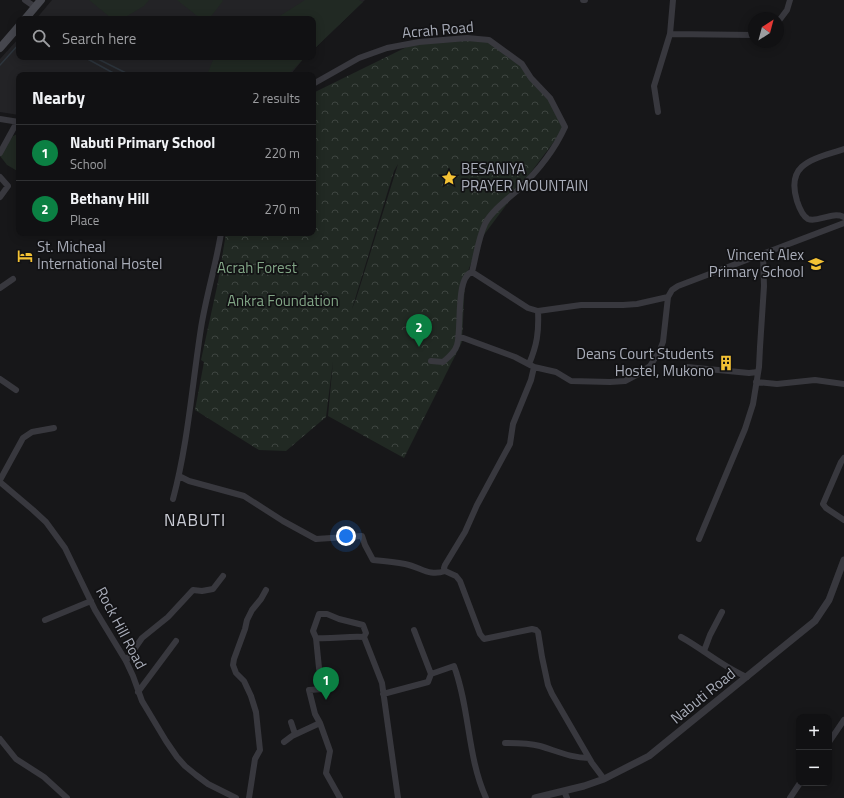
<!DOCTYPE html>
<meta charset="utf-8">
<style>
:root{--surface:#111113;--page:#1e1f21;--text:#f1f3f6;--muted:#9c9da0;--line:#303133;--accent:#0b8043}
body{margin:0;font-family:"Titillium Web",sans-serif;background:var(--page);color:var(--text)}
.controls{position:absolute;right:12px;bottom:12px;display:grid;overflow:hidden;border-radius:8px;box-shadow:0 2px 10px #0003}
.controls button{width:36px;height:36px;display:grid;place-items:center;padding:0;border:0;border-bottom:1px solid var(--line);background:var(--surface);color:var(--text);font:20px sans-serif}
.compass{position:absolute;left:748px;top:12px;width:36px;height:36px;border-radius:50%;background:var(--surface);box-shadow:0 2px 10px #0003;rotate:36deg}
.you{position:absolute;left:346px;top:536px;width:14px;height:14px;margin:-10px;border:3px solid #fff;border-radius:50%;background:#1a73e8;box-shadow:0 0 0 6px #1a73e833}
.badge{display:grid;place-items:center;width:26px;height:26px;border-radius:50%;background:var(--accent);color:#fff;font-size:13px;font-weight:700}
.pin{position:absolute;translate:-50% -33px;filter:drop-shadow(0 1px 2px #0008)}
.pin::after{content:'';position:absolute;top:21px;width:14px;height:12px;background:inherit;clip-path:polygon(0 0,100% 0,50% 100%)}
.list{margin:0;padding:0;list-style:none}
h2{display:flex;justify-content:space-between;align-items:center;height:52px;margin:0;padding:0 16px;font-size:17px}
h2 small{font-size:13px;font-weight:400;color:var(--muted)}
.list li{display:grid;grid-template-columns:26px 1fr auto;gap:12px;align-items:center;box-sizing:border-box;height:56px;padding:0 16px;border-top:1px solid var(--line)}
.list b{display:block;font-size:15px;white-space:nowrap}
.list p{margin:0;font-size:13px;white-space:nowrap;color:var(--muted)}
.list em{font-size:13px;font-style:normal;color:var(--muted)}
.icon{flex:none;width:22px;height:22px;fill:none;stroke:currentColor;stroke-width:2;stroke-linecap:round;stroke-linejoin:round}
.map{position:relative;flex:none;width:844px;height:798px;overflow:hidden}
.search{position:absolute;background:var(--surface);box-shadow:0 2px 10px #0003;left:16px;top:16px;width:300px;height:44px;display:flex;align-items:center;gap:10px;box-sizing:border-box;padding:0 14px;border-radius:8px;color:var(--muted);font-size:15px}
.panel{position:absolute;background:var(--surface);box-shadow:0 2px 10px #0003;left:16px;top:72px;width:300px;height:164px;border-radius:8px}
.map>svg:first-child{display:block}
.built{fill:#232326}
.grass{fill:#212923}
.forest{fill:url(#forest-crowns);fill-rule:evenodd}
.lines{fill:none;stroke-linecap:round;stroke-linejoin:round}
.stream{stroke:#2d353d;stroke-width:1.5}
.minor{stroke:#38383e;stroke-width:6}
.tertiary{stroke:#38383e;stroke-width:7}
.secondary{stroke:#46474e;stroke-width:8}
.labels{text-anchor:middle;stroke-width:3.5;stroke-linejoin:round;paint-order:stroke}
.street-label{font-size:15px;fill:#a9adb9;stroke:#121214}
.poi-label{font-size:15px;fill:#a9adb9;stroke:#121214;text-anchor:start}
.park-label{font-size:15px;fill:#80a485;stroke:#121214}
.quarter-label{font-size:17px;letter-spacing:1px;fill:#caccd5;stroke:#121214}
</style>
<div class="map">
<svg width="844" height="798" viewBox="0 0 844 798">
<defs>
<pattern id="forest-crowns" width="20" height="18" patternUnits="userSpaceOnUse"><rect width="20" height="18" fill="#212923"/><path d="M2 6a3 3 0 1 1 6 0M12 15a3 3 0 1 1 6 0" fill="none" stroke="#3e4541"/></pattern>
</defs>
<rect width="100%" height="100%" fill="#171719"/>
<path class="built" d="M52,0H365L313,50V19H36Z
M19,38V57H305L290,75H19V115L0,112V59Z"/>
<path class="grass" d="M89,0H149L144,6L124,18H111Z
M177,0H222L223,1L209,19H201Z
M305,0H359L363,2L313,50V19H275Z
M214,57H305L288,75H207Z
M19,133V172L7,165L0,156V155L13,136Z"/>
<path class="forest" d="M421,40H489L522,64L551,98L565,127L480,240L465,279L462,342L404,458L328,416L333,361L326,417L286,451L259,450L195,410L204,362L201,360L218,282L226,233H313V93ZM398,164L356,299L352,309L394,171Z"/>
<g class="lines">
<path class="stream" d="M84,57L117,75
M94,57L130,75
M0,65L19,44"/>
<path class="minor" d="M25,0L35,7
M583,0H585
M778,22L787,10L790,0
M670,34L754,35
M313,84L359,58L387,48L419,42L467,38L489,40L522,64L531,78L550,98L565,127C554,151 539,170 519,189C509,198 491,211 485,224C478,239 476,257 472,272
M658,112L654,86L670,34L673,0
M0,119L19,122
M844,149C815,159 785,162 797,201C799,207 802,216 808,219C818,223 832,211 844,217
M0,153L17,122
M0,177L8,186L0,197
M0,288L13,279
M458,336L515,357L534,367L556,372L571,381L610,382L625,381L640,373L650,366L659,352L663,342L668,297L672,290L678,286L844,223
M431,361L443,362C448,358 455,352 457,345C462,330 455,277 472,272L528,308L538,311L581,305H623L637,304L668,297
M529,364C537,345 539,332 538,311
M687,367L749,373L758,372
M0,379L16,390
M756,382L777,384L815,380L844,384
M844,458L841,462L823,504L826,508L844,520
M179,476L189,481L244,496L283,521L316,539L362,536L365,545L373,560C384,561 395,562 405,564C421,567 429,577 445,571L456,576L460,581L480,634L484,639L532,629L536,630L538,632L542,657L548,685L552,694L592,763L604,779
M0,480L23,438L32,432L54,428
M0,482L33,510L46,522L65,548L95,610L126,661L133,676L142,701L166,741L177,757L185,766L196,775L208,784L236,798
M173,499C188,443 192,386 201,328C206,296 216,265 221,233
M699,539L745,429L753,404L759,367L760,347L764,286L763,254
M445,571L444,568L445,565L465,532L477,505L510,444L513,424L531,380L534,367
M45,620L91,601
M414,630L431,674
M364,637C348,636 333,639 316,638L313,631L319,614H327L339,619L363,625L366,633L364,637L382,683L398,798
M681,637C703,649 723,667 747,677
M316,638L319,668L324,689L309,690L315,714L320,723
M704,651L710,635L722,612
M126,661L142,638L168,617L193,590L202,591L213,589L223,576
M138,692L176,641
M383,694L428,682L431,674L454,666C470,709 467,756 486,798
M291,722L295,734
M0,739L16,759L44,777L67,798
M284,742L292,736L320,723L330,751L326,773L340,798
M829,742L844,720
M505,743C516,743 528,743 540,746C557,751 571,758 589,758
M564,791L567,798
M249,798L255,759L260,750L256,712L251,696L244,681L236,673L233,665L234,659L245,629L247,620L252,610L261,599L266,590
M790,798L800,783"/>
<path class="tertiary" d="M535,798L584,786L604,779L649,756L815,621L829,600L844,560"/>
<path class="secondary" d="M25,19L41,0
M0,48L19,26"/>
</g>
<defs>
<g id="sight-bare" transform="scale(1.2)"><path d="M0-6L1.8-2.2L6-1.7L2.9 1.2L3.7 5.4L0 3.3L-3.7 5.4L-2.9 1.2L-6-1.7L-1.8-2.2Z" fill="#f4c234" stroke="#121214" stroke-width="2.5" paint-order="stroke"/></g>
<g id="hotel-bare" transform="scale(1.2)"><path d="M-6-4.5h1.5V1H6V5H4.5V3h-9V5H-6ZM-4 0a1.8 1.8 0 1 1 3.6 0ZM.5 0V-2.5h3Q6-2.5 6 0Z" fill="#f4c234" stroke="#121214" stroke-width="2.5" paint-order="stroke"/></g>
<g id="school-bare" transform="scale(1.2)"><path d="M0-5L7-2L0 1L-7-2ZM-4 1L0 2.5L4 1V4Q0 6-4 4Z" fill="#f4c234" stroke="#121214" stroke-width="2.5" paint-order="stroke"/></g>
<g id="building-bare" transform="scale(1.2)"><path d="M-4-6H4V6H1V3H-1V6H-4ZM-2.5-4.3h1.7v1.8h-1.7ZM.8-4.3h1.7v1.8H.8ZM-2.5-1h1.7V.8h-1.7ZM.8-1h1.7V.8H.8Z" fill="#f4c234" stroke="#121214" stroke-width="2.5" paint-order="stroke"/></g>
</defs>
<g fill-rule="evenodd">
<use href="#sight-bare" x="449" y="178"/>
<use href="#hotel-bare" x="25" y="256"/>
<use href="#school-bare" x="816" y="264"/>
<use href="#building-bare" x="726" y="363"/>
</g>
<g class="labels">
<g class="street-label">
<text transform="translate(438 30) rotate(-5)" y="5">Acrah Road</text>
<text transform="translate(121 628) rotate(62)" y="5">Rock Hill Road</text>
<text transform="translate(703 696) rotate(-39)" y="5">Nabuti Road</text>
</g>
<g class="poi-label">
<text x="461" y="174">BESANIYA<tspan x="461" dy="17">PRAYER MOUNTAIN</tspan></text>
<text x="37" y="252">St. Micheal<tspan x="37" dy="17">International Hostel</tspan></text>
<text x="804" y="260" text-anchor="end">Vincent Alex<tspan x="804" dy="17">Primary School</tspan></text>
<text x="714" y="359" text-anchor="end">Deans Court Students<tspan x="714" dy="17">Hostel, Mukono</tspan></text>
</g>
<g class="park-label">
<text x="257" y="273">Acrah Forest</text>
<text x="283" y="306">Ankra Foundation</text>
</g>
<g class="quarter-label">
<text x="195" y="526">NABUTI</text>
</g>
</g>
</svg>
<div class="controls">
<button>+</button>
<button>−</button>
</div>
<svg class="compass" viewBox="-18 -18 36 36"><path d="M0-13l5 13h-10z" fill="#e53935"/><path d="M0 13l5-13h-10z" fill="#9c9da0"/></svg>
<div class="you"></div>
<div class="pin badge" style="left:326px;top:700px">1</div>
<div class="pin badge" style="left:419px;top:347px">2</div>
<div class="search"><svg class="icon" aria-label="search" viewBox="0 0 24 24"><circle cx="10" cy="10" r="6"/><path d="M15 15l6 6"/></svg>Search here</div>
<section class="panel">
<h2>Nearby<small>2 results</small></h2>
<ul class="list">
<li><span class="badge">1</span><div><b>Nabuti Primary School</b><p>School</p></div><em>220 m</em></li>
<li><span class="badge">2</span><div><b>Bethany Hill</b><p>Place</p></div><em>270 m</em></li>
</ul>
</section>
</div>
